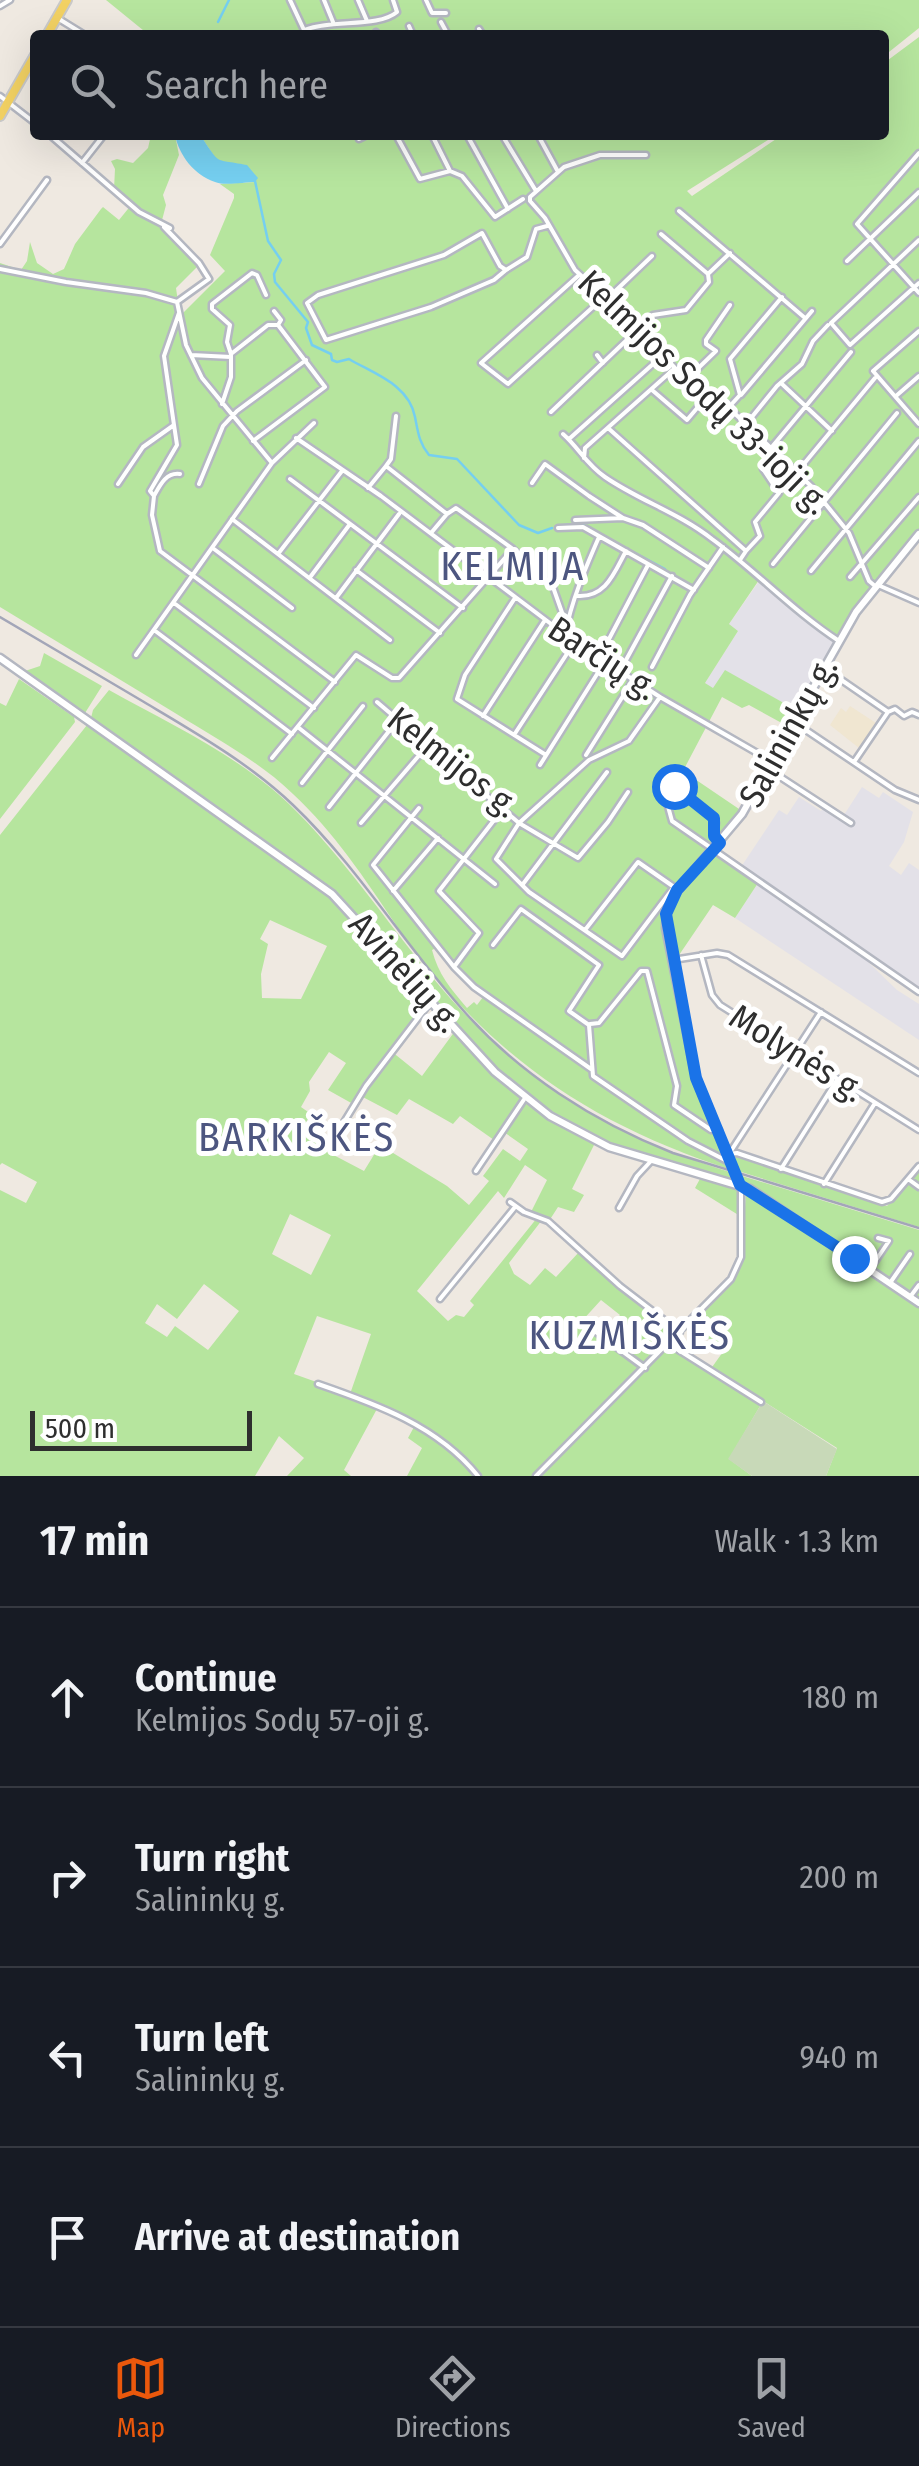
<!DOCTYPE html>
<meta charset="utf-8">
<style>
:root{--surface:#171b24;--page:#20242c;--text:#f1f3f6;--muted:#9ea1a6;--line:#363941;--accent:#ea580c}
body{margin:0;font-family:"Fira Sans Condensed",sans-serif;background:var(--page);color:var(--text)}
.scale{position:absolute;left:30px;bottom:25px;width:222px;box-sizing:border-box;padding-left:10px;border:5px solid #2e2e2e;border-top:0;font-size:28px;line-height:35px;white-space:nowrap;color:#2e2e2e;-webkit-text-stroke:8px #fff;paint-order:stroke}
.stop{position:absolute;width:30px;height:30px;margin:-22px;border:8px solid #1a73e8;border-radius:50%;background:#fff}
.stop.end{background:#1a73e8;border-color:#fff;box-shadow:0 2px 10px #0008}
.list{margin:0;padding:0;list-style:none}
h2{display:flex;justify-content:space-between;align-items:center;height:130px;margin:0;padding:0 40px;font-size:42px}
h2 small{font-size:32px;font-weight:400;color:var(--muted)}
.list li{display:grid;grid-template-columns:65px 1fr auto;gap:30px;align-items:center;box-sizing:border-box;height:180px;padding:0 40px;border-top:2px solid var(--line)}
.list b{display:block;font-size:38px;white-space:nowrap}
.list p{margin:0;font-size:32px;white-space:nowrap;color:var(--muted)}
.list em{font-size:32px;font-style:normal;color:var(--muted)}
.icon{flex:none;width:55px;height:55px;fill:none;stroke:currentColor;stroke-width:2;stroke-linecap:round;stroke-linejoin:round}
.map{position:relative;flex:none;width:919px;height:1476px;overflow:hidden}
.search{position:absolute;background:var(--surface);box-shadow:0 10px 40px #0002;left:30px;right:30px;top:30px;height:110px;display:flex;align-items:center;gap:25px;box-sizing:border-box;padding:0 35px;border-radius:10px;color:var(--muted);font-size:38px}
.sheet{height:850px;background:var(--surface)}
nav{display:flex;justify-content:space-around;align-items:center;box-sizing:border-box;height:140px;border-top:2px solid var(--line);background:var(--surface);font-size:28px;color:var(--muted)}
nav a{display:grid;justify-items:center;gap:5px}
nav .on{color:var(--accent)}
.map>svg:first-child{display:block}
.industrial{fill:#e3e1e8}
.education{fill:#f0e6d1}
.green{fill:#b6e59e;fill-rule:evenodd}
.cemetery{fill:#c8d9b8}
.water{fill:#75cff0}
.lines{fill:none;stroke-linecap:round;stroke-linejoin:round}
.stream{stroke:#75cff0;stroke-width:2.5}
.minor-casing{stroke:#b4b7c1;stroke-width:9}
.secondary-casing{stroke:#b4b7c1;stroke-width:11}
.primary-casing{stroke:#c9c9c9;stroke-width:12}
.minor{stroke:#fff;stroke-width:4}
.secondary{stroke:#fff;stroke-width:6}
.primary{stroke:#f2d163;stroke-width:8}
.rail{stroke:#a3a6b8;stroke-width:2.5}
.route{stroke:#1a73e8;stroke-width:12}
.labels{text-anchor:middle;stroke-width:10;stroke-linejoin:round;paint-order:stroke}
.street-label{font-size:35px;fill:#2e2e2e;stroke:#fff}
.quarter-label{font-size:40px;letter-spacing:2.5px;fill:#4d5680;stroke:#fff}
</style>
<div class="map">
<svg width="919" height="1476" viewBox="0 0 919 1476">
<rect width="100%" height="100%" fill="#efe9e1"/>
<path class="industrial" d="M760,580L837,638L798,711L725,671L713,689L705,683L738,631L729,624Z
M862,787L879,798L883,792L913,812L904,842L889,866L901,875L909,863L919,870V994L867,961L897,990L919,1004V1040L735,918L758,883L739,870L779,810L787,815L799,797L821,811L826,804L844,815Z"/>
<path class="education" d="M850,706L876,723L859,748L830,725L841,708L846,712Z"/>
<path class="green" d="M106,0H919V28L884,56V35H224L205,30L201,35H149Z
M919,37V530L859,602L837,638L759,580L729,624L738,631L705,683L713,688L725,670L798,711L789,727L749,705L742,708L722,697L683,771L742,811L669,900L666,937L695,1089L725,1148L732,1170C587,1123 484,1052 396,925C365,879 334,832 293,794C259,761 215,738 175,713C117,678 58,642 0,607V263L21,270L27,261L30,242L37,263L53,274L64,269L75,244L101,209L103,207L119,220L132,204L114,189L115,169L111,161L117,159L133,163L148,148L151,135H175L179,155L163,195L166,205L161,224L197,267L176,288L180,316L225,271L210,255L234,198V194L220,184L255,182L216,159L200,135H776L687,191L692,196L782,135H884V63ZM436,948L483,997L477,1005L474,1002L467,1008C451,989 438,974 432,950Z
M44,653L102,686L85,713L25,671L40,666Z
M19,679L74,717L75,722L0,819V703L6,706Z
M109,690C170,724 236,754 288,803C342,855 385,920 433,978C517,1080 607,1134 733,1173V1179C718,1180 677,1166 660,1161C628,1151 596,1141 567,1125C472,1070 413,968 335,894L91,718L93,710Z
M87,725L323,889L350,914L429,1001L391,1051L422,1076L455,1031C499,1076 538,1116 595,1143L572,1189L584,1195L574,1212L558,1207L549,1221L531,1212L547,1180L525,1165L504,1198L498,1191L417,1291L448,1321L456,1315L464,1317L474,1305L470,1301L537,1218L542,1220L509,1263L514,1274L530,1285L545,1268L556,1277L579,1252L678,1331L534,1476H407L422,1448L408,1438L414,1427L378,1407L344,1470L351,1476H287L304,1458L279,1436L255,1476H0V1190L26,1203L37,1182L2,1163L0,1165V835ZM270,920L327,946L301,999L262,998L261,974L268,944L260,939ZM329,1052L346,1063L328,1090L353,1104L359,1095L397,1115L409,1099L453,1124L460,1116L494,1140L501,1130L528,1149L520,1161L503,1149L483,1176L489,1181L469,1205L447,1186L380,1145L364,1171L324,1150L330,1138L305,1124L311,1114L301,1107L310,1091L309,1082ZM290,1214L331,1235L311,1275L272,1254ZM204,1284L239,1311L208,1350L175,1326L167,1337L145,1323L157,1304L177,1319ZM601,1300L620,1315L601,1337L581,1322ZM317,1316L371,1334L350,1394L294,1374Z
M713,854L758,883L735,918L713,905L675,961C663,900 673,898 713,854Z
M734,1155L887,1206L919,1169V1227L738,1171Z
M739,1175L919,1230V1301L782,1205L745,1183Z
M701,1177L737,1187L740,1216L695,1188Z
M746,1190L919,1307V1476H826L837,1448L763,1401L729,1459L752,1476H539L669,1346L710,1370L725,1349L689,1326L738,1271L742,1259Z"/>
<path class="cemetery" d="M763,1401L837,1449L826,1476H752L728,1459Z"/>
<path class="water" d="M175,135H200C222,166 211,158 247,165L258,178L255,182C245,182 224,186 215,182C194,175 179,155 175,135Z"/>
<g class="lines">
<path class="stream" d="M218,22L229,0
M255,181L268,241L281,260L274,274L275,282L308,322L306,328L312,345L331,354L332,360L337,362L349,359C372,373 409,384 415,417C418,432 419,443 429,455L457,459L519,525L538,533L552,528
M565,525L582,524L596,532
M603,536L665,569"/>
<g class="minor-casing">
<path id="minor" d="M290,0L304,30C332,19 378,28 397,12L393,0
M324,0L333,22
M358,0L367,21
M426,0L432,13H446
M0,6L10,0
M59,19L85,35
M441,22L448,35
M409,26L413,35
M479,29L483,35
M376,32L378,35
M0,96L35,123
M50,135L139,212L170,228
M396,135L420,179L450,171L462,176L495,217L523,199
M432,135L450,171
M467,135L508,209
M502,135L536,191
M538,135L557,170
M359,139L367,135
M919,153L857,224L919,293
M646,155H600L564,167L530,197V201L545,218L575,270L622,313L675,368L729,408L811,486L849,533L869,581L875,586
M82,163L104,135
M679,211L805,318
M164,227L199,263L209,279L177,302
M919,240L831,323L850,345L919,283
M0,244L47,180
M847,261L919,192
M0,269L66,282L146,293L177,302L186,345L202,378L272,463
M506,270L494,280L431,307L326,340L307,303L318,295L444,255L482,233L500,266L506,270L527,257L536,229L547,226
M708,274L730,253
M578,276L481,363L508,384L604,297
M608,298L652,256
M919,331L873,371L919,424
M231,354L227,342L230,325L212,309V304L252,273L257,275L266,295
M191,355L231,357
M597,355L603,363
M687,379L716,351L706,344V340L730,305
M782,384L832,431
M652,390L687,420L709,394
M741,395L812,311
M896,396L919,376
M222,404L231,377V354L268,325H278L281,320L274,311
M729,407L740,395L730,359L782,297
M551,412L653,315L686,310L709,282L708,274L661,234
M747,423L777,386L802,364L813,341L828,325
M174,425L164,356L179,313
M608,428L746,551L740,560
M563,434C579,448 586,464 605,477C640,501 679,513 712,539C756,571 793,611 839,641
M296,438L381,496L575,642L660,697L773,762
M569,439L662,356
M253,441L325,387L278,325
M771,448L851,352
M584,458L585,448L675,368
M798,471L875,378
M290,479L463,608
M532,483L545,464L589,496L623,518L643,525L709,568
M118,484L143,447L174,425L177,445L150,491L154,496L152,515L160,551L335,682
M199,484L223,426L237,411L306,360
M368,488L386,466
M154,496C160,485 166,472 180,474
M232,519L390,640
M575,520L623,518
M558,528L583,527L694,590
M431,533L447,514
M214,549L292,608
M514,550L553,587L565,621
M746,551L760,536L755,522L779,493L763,469L777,453
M278,554L342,471
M773,564L897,413
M356,570L440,633
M811,571L919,441
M311,576L350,524
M850,577L919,497
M878,585L919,603
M577,596C606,598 614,573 626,551
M336,598L399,514
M515,598L465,675L457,699L546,755
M174,603L314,708
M154,630L292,734
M565,635C571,602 585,569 599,537
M136,655L272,463L314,423
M599,658L648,565
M652,667L690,595L723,547
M824,668L888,712L895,709L904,716L912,712L919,715
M620,671L672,576
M377,702L519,823L589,760L629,741L660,697
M483,716L545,620
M794,722L895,790L919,800
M299,728L495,884
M514,735L574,643
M586,755L633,680
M272,758L356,655L392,678H399L513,549L456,508L447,514L386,466L391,459L396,416
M854,762L888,712
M540,765L604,663
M768,769L851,823
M302,783L363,706
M628,792L608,822L578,858L519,823L496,859L529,892L622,956L674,887
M329,807L397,721
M419,808L373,865L454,967
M502,810L439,891L479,933L454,967L474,987L591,1069
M361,823L428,745
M718,841L714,836L716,823L713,816L666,784L664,792L672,821L919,992
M523,884L607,772
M393,891L438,838
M585,930L638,862L674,887
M493,945L521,909L599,965L569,1011L589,1025L593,1076L688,1141L727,1161
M701,955L712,995L720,1005L919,1130
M673,960L717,953L728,955L919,1073
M821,1012L729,1154L737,1153L882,1202L891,1199L919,1166
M590,1024L599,1023L641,971H647L677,1086L674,1105L711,1130H719
M341,1127L366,1086L431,1001
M781,1169L837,1080
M476,1171L525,1098
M908,1179L919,1187
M824,1184L875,1103
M510,1202L524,1212L548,1221L620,1286L680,1332
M619,1208L637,1176L651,1161
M870,1269L889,1241L878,1238
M890,1283L910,1254
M910,1297L919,1285
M440,1299L515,1207
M593,1330L645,1368
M669,1344L761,1402
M318,1384C376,1404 438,1426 478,1476
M536,1476L731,1279L741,1257V1188"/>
</g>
<g class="secondary-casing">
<path id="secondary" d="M0,658L332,894L495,1072L550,1116L609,1147L750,1189L919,1303
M739,1184L696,1078L666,928L667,909L672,897L742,814L856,612L919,534"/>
</g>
<g class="primary-casing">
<path id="primary" d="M47,35L67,0
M0,116L35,55"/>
</g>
<use href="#minor" class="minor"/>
<use href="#secondary" class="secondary"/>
<use href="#primary" class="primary"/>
<path class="rail" d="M0,617C48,645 96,674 144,702C196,733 249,763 293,805C357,866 404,944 462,1009C519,1074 594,1122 673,1153L919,1228"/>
</g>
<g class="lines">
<path class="route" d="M674,786L714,818V836L720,843L677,890L666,914L696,1078L740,1185L854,1258"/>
</g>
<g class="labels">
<g class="street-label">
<text transform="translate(704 392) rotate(44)" y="12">Kelmijos Sodų 33-ioji g.</text>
<text transform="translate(603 658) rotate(33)" y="12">Barčių g.</text>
<text transform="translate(788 732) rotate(-61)" y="12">Salininkų g.</text>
<text transform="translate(453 762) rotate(38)" y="12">Kelmijos g.</text>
<text transform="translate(405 972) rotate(48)" y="12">Avinėlių g.</text>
<text transform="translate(797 1053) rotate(32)" y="12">Molynės g.</text>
</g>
<g class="quarter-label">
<text x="513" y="580">KELMIJA</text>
<text x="297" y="1151">BARKIŠKĖS</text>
<text x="630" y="1349">KUZMIŠKĖS</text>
</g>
</g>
</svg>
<div class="scale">500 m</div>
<div class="stop" style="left:674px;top:786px"></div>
<div class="stop end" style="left:854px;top:1258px"></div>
<div class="search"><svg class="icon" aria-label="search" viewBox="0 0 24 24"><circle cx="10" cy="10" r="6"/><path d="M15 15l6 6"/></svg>Search here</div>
</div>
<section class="sheet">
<h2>17 min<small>Walk · 1.3 km</small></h2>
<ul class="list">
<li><svg class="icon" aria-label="ahead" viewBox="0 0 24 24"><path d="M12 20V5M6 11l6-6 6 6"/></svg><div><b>Continue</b><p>Kelmijos Sodų 57-oji g.</p></div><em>180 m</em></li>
<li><svg class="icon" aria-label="right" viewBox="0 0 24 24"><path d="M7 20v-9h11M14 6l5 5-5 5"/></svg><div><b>Turn right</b><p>Salininkų g.</p></div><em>200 m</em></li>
<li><svg class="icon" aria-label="left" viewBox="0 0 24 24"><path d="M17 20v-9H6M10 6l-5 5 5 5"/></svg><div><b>Turn left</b><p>Salininkų g.</p></div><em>940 m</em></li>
<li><svg class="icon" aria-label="arrive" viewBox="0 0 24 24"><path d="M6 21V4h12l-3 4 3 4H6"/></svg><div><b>Arrive at destination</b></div></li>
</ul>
</section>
<nav>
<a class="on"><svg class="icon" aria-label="map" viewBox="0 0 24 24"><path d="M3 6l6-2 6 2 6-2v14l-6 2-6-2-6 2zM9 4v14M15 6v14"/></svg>Map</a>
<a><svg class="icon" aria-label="directions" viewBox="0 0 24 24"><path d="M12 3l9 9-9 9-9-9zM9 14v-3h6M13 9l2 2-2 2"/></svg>Directions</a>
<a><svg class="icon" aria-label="saved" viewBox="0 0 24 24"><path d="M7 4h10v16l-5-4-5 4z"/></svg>Saved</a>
</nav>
